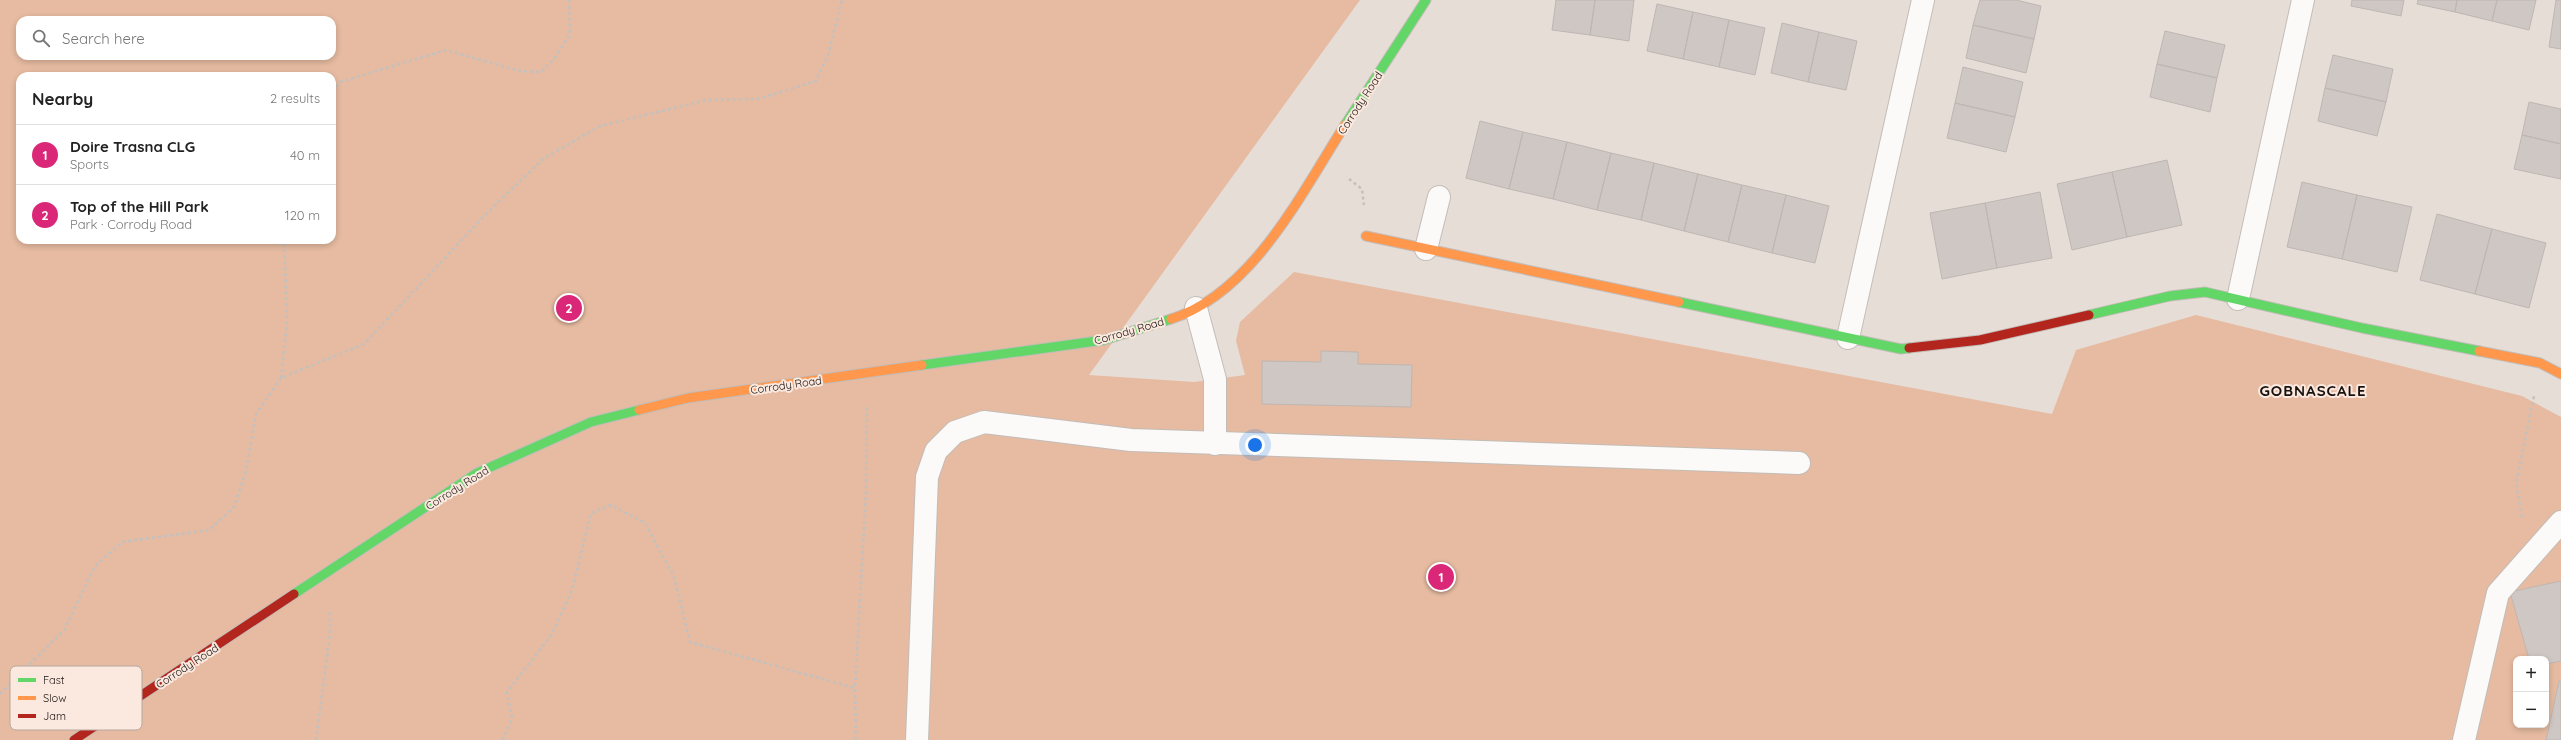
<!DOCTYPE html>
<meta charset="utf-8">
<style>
:root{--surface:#fff;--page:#f6f6f6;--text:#222;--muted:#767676;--line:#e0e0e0;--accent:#db2777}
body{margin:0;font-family:Quicksand,sans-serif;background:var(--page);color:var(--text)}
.controls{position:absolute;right:12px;bottom:12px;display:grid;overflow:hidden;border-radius:8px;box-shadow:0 2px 6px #0003}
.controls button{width:36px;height:36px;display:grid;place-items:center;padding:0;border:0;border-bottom:1px solid var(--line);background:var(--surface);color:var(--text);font:20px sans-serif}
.you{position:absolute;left:1255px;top:445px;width:14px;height:14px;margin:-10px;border:3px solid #fff;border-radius:50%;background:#1a73e8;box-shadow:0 0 0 6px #1a73e833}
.badge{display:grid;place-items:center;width:26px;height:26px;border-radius:50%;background:var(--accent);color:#fff;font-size:13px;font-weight:700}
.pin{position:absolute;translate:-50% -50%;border:2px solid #fff;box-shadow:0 1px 4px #0006}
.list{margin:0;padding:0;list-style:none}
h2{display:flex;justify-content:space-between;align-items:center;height:52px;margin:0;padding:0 16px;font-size:17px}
h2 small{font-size:13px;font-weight:400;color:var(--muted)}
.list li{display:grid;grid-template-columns:26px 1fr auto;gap:12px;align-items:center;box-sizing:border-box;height:60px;padding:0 16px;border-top:1px solid var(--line)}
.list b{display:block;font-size:15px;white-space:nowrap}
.list p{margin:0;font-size:13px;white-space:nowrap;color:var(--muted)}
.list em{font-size:13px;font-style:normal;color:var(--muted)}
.icon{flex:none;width:22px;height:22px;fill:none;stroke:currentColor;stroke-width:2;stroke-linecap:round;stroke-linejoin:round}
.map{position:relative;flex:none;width:2561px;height:740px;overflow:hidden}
.search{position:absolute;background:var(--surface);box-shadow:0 2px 6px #0003;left:16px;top:16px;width:320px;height:44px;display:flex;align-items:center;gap:10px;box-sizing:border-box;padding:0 14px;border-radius:12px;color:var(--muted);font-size:15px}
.panel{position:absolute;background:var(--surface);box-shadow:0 2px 6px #0003;left:16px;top:72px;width:320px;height:172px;border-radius:12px}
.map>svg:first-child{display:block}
.park{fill:#e6bba1;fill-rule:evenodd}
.building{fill:#cfc7c3;stroke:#beb6b2}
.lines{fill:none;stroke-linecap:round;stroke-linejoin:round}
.lane-casing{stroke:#c3bcb7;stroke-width:24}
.street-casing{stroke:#c3bcb7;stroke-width:24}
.fast-casing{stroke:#c3bcb7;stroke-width:11}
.slow-casing{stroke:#c3bcb7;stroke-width:11}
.jam-casing{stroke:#c3bcb7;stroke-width:11}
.path{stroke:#c3c0be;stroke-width:2.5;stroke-dasharray:3 3;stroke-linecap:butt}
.lane{stroke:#fbfaf9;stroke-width:22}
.street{stroke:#fbfaf9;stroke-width:22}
.fast{stroke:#63d668;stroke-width:9}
.slow{stroke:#ff974d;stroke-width:9}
.jam{stroke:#b3261e;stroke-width:9}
.labels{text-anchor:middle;stroke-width:4;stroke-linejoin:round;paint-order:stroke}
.street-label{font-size:11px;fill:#18120f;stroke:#fbe8de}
.district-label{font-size:15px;font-weight:bold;letter-spacing:1px;fill:#18120f;stroke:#fbe8de}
.key{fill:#fbe8de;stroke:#b7a8a0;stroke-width:1}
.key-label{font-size:11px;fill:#18120f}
</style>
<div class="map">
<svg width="2561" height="740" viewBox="0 0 2561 740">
<rect width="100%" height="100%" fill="#e7ddd7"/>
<path class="park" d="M0,0H1360L1089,375L1194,382L1245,375L1236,341L1240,322L1294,272L2052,414L2076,350L2196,315L2522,396L2561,417V740H0ZM20,20H332V56H20ZM20,76H332V240H20ZM2516,659H2546V725H2516Z"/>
<path class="building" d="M1556,0H1595L1590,35L1552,30Z
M1595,0H1634L1629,41L1590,35Z
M1980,0H2016L2041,6L2034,39L1973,25Z
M2352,0H2404L2401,16L2351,6Z
M2418,0H2457L2455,12L2417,4Z
M2457,0H2497L2492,21L2455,12Z
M2497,0H2536L2529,30L2492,21Z
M2556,0H2561V49L2549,47Z
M1657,4L1693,12L1683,59L1647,51Z
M1693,12L1729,20L1719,67L1683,59Z
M1729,20L1765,28L1755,75L1719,67Z
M1782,23L1819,32L1808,82L1771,73Z
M1973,25L2034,39L2026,73L1966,58Z
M2165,31L2225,45L2217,78L2157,64Z
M1819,32L1857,41L1846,90L1808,82Z
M2333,55L2393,69L2386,102L2325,88Z
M2157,64L2217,78L2210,112L2150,97Z
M1963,67L2023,82L2015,117L1955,103Z
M2325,88L2386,102L2377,136L2318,121Z
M2529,102L2561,109V144L2522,135Z
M1955,103L2015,117L2006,152L1947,138Z
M1480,121L1523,132L1509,189L1466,178Z
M1523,132L1567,142L1553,199L1509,189Z
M2522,135L2561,144V179L2514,169Z
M1567,142L1611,153L1597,210L1553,199Z
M1611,153L1654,163L1641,220L1597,210Z
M2167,160L2182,225L2127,237L2112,172Z
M1654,163L1698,174L1684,231L1641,220Z
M2112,172L2127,237L2072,250L2057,184Z
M1698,174L1742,185L1728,242L1684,231Z
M2302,182L2357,195L2342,259L2287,247Z
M1742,185L1786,195L1772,253L1728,242Z
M2040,192L2052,258L1997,268L1985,203Z
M1786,195L1829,206L1815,263L1772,253Z
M2357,195L2412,207L2397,272L2342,259Z
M1985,203L1997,268L1942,279L1930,213Z
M2437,214L2492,229L2475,294L2420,280Z
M2492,229L2546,243L2529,308L2475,294Z
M1321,351L1358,352V364L1412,365L1411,407L1262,404V361L1321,362Z
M2561,581V661L2546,664V659H2529L2510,592Z
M2559,681H2561V740H2546Z"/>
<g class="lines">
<g class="lane-casing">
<path id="lane" d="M1196,308L1215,379V444
M917,740L927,477L936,451L955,432L984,422L1131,440L1799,463
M2464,740L2498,593L2561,522"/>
</g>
<g class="street-casing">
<path id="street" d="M1426,249L1439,197
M2238,299L2303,0
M1848,338L1923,0"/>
</g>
<g class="fast-casing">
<path id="fast" d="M1345,125L1426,0
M1679,302L1901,349L1909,348
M2089,315L2170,296L2205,292L2362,328L2479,351
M922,365L1104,340L1171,319
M294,594L477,473L591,422L639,410"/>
</g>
<g class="slow-casing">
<path id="slow" d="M1366,236L1679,302
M1171,319C1253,293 1302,192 1345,125
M2479,351L2540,363L2561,374
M639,410L688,398L922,365"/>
</g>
<g class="jam-casing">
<path id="jam" d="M1909,348L1980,340L2089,315
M74,740L294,594"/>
</g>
<path class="path" d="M332,91L340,82L446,50L520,71L541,72L554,59L570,34L569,0
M1349,179L1362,189L1364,205
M281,378L287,321L284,240
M2522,517L2516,483L2534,396
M0,694L64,630L95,566L122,542L209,530L234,507L246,471L256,414L281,378L364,344L487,213L543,159L600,126L707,100L758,99L816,81L828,55L842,0
M316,740L330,634V610
M503,740L512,718L507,692L552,634L572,590L591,513L611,505L645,523L674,577L690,642L855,688
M856,740L855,688L866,492L867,406"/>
<use href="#lane" class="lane"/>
<use href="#street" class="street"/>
<use href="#fast" class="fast"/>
<use href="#slow" class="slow"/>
<use href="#jam" class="jam"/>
</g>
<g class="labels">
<g class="street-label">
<text transform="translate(1360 103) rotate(-57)" y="4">Corrody Road</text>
<text transform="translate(1129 331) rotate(-16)" y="4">Corrody Road</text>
<text transform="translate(786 385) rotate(-8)" y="4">Corrody Road</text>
<text transform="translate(457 488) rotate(-32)" y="4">Corrody Road</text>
<text transform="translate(187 666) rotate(-33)" y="4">Corrody Road</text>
</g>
<g class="district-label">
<text x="2313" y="396">GOBNASCALE</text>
</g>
</g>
<rect x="10" y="666" width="132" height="64" rx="6" class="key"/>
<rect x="18" y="678" width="18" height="4" fill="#63d668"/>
<rect x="18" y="696" width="18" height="4" fill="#ff974d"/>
<rect x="18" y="714" width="18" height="4" fill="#b3261e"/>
<g class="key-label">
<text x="43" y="684">Fast</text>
<text x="43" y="702">Slow</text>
<text x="43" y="720">Jam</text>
</g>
</svg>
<div class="controls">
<button>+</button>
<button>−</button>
</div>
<div class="you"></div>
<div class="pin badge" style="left:1441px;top:577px">1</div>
<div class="pin badge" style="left:569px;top:308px">2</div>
<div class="search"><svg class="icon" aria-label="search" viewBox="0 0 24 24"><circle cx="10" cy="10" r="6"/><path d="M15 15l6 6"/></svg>Search here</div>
<section class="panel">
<h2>Nearby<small>2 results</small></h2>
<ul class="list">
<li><span class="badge">1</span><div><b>Doire Trasna CLG</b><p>Sports</p></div><em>40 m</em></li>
<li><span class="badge">2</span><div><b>Top of the Hill Park</b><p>Park · Corrody Road</p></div><em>120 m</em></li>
</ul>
</section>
</div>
